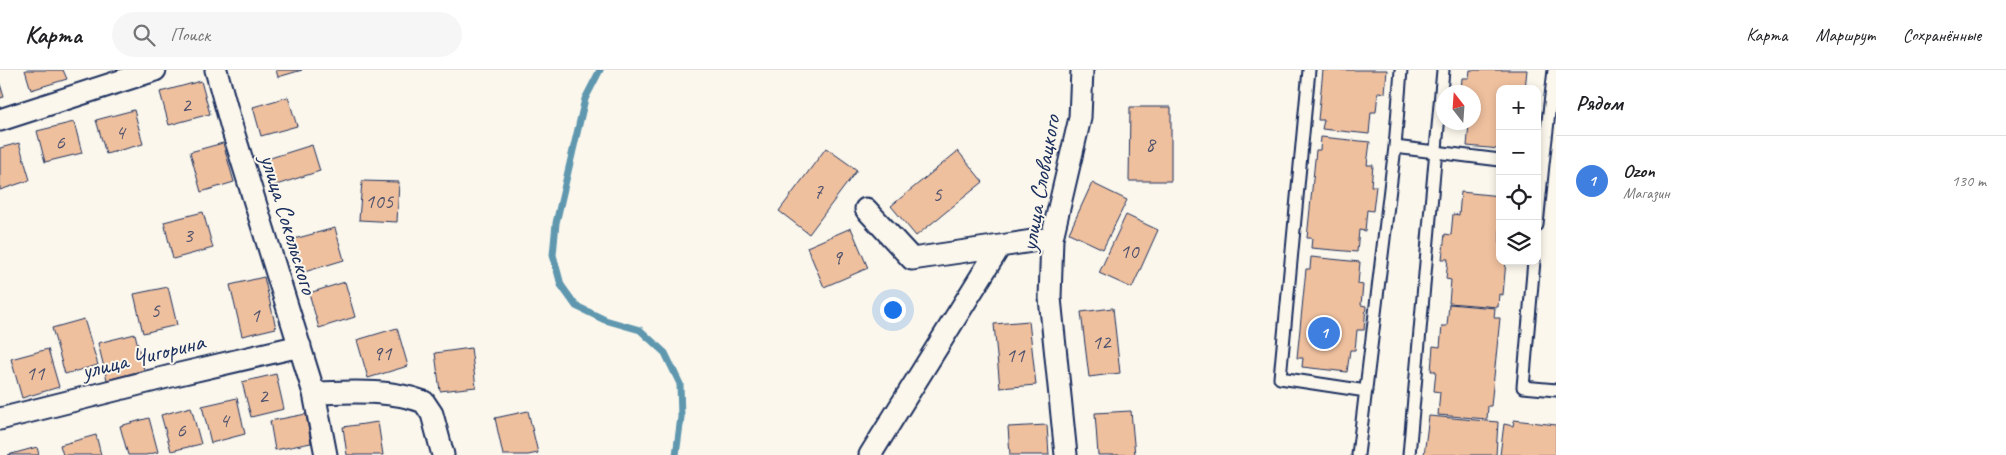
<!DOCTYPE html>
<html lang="ru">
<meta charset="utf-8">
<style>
:root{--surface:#fff;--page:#f6f6f6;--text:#202124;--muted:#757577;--line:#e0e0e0;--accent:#c8321e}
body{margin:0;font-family:Caveat,sans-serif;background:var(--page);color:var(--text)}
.controls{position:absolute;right:15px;top:15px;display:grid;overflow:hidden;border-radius:10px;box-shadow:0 2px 8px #0003}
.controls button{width:45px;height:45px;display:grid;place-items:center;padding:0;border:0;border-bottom:1px solid var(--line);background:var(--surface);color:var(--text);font:25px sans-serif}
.compass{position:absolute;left:1436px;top:15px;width:45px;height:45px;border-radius:50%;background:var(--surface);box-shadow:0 2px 8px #0003;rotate:343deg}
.you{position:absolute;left:892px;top:239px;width:18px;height:18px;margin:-12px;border:4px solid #fff;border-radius:50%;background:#1a73e8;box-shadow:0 0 0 8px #1a73e833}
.badge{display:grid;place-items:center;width:32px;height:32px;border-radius:50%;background:var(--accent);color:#fff;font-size:16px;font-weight:700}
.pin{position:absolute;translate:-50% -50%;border:2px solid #fff;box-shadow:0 1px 5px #0006}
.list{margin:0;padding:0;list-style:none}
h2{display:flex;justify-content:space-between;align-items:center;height:65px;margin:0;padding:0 20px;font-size:21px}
h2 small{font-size:16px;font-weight:400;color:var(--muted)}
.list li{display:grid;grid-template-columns:32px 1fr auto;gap:15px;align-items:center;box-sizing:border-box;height:90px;padding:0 20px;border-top:1px solid var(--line)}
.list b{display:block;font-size:19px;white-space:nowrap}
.list p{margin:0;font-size:16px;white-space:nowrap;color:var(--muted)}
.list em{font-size:16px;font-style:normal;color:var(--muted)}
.icon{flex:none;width:28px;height:28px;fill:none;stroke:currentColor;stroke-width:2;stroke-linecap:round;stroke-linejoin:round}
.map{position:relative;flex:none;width:1556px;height:385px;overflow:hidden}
header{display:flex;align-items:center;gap:30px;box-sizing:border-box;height:70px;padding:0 25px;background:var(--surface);border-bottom:1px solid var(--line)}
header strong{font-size:24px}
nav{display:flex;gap:28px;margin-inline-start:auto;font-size:18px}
.search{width:350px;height:45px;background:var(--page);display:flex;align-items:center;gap:12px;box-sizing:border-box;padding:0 18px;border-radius:28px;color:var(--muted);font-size:19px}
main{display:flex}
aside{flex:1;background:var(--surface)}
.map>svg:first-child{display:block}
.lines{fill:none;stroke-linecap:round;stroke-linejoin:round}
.stream{stroke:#5f97af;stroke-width:7}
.building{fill:#efc09e;stroke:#1b2f5e}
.lane-casing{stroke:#1b2f5e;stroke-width:15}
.street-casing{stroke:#1b2f5e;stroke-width:25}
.lane{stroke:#fbf7ec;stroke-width:11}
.street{stroke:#fbf7ec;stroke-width:21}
.labels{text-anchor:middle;stroke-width:4;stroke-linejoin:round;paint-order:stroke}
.number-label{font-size:21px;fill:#50536e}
.street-label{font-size:24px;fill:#1b2f5e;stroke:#fbf7ec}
</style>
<header>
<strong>Карта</strong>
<div class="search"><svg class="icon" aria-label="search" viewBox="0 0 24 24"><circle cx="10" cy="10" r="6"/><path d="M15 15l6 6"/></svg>Поиск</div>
<nav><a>Карта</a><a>Маршрут</a><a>Сохранённые</a></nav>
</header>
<main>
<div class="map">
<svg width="1556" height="385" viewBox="0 0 1556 385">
<rect width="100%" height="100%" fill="#fbf7ec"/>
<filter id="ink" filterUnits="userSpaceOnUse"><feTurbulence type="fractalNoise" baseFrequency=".02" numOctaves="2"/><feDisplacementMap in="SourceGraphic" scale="10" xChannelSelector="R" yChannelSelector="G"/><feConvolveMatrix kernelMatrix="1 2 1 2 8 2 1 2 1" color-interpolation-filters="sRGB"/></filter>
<g filter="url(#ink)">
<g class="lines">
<path class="stream" d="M600,0L585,29L556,153L553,185L561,215L576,236L605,250L640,260L665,283L680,314L681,347L676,385"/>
</g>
<path class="building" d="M25,0H63L67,9L31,20Z
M276,0H302L278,7Z
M1323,0H1387L1385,23L1378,22L1376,42H1371L1369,64L1322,59L1324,50H1318Z
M1470,0H1527L1525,19H1500V79L1467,76L1469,54L1463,52H1474V22H1461L1462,8H1469Z
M201,11L210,44L169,55L160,22Z
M0,14L4,27L0,28Z
M288,27L297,56L261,66L253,37Z
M1130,37H1171V111H1129Z
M134,40L143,74L106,84L96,50Z
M74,52L82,83L45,92L37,61Z
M1321,67L1370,72L1367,95H1373L1371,116H1376L1373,141L1367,140L1365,161L1359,160L1357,182L1311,178L1312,168H1307L1316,80H1320Z
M19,73L30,110L0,120V78Z
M223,73L234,112L201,122L190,82Z
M312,75L320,101L273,116L264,90Z
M826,78L857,100L809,164L779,141Z
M958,81L983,112L916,166L891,136Z
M362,111L399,112L397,152L359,150Z
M1092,113L1127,130L1103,179L1069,163Z
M1461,122L1500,126V191H1506L1503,225L1499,224L1498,237L1449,233L1451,210L1446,209L1448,189H1442L1445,164L1451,165L1453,144L1459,145Z
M203,142L213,178L173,189L164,152Z
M1126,145L1158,160L1132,218L1099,203Z
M335,158L344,190L301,203L294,169Z
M851,158L868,198L824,217L807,177Z
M1311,187L1360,192L1358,214L1363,215L1361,235L1366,236L1364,260H1357L1355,280H1350L1347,302L1302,297L1303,288H1297L1306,199H1310Z
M264,207L276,258L242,266L230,215Z
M345,212L355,247L319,258L309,223Z
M168,217L177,255L143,263L134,224Z
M1449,234L1495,238L1494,248H1500L1491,336H1488L1487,349L1438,345L1440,322L1434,321L1436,301H1431L1433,276L1440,277L1442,256H1447Z
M1113,238L1120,303L1089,307L1081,242Z
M84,249L98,295L65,304L52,258Z
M1029,251L1036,315L1000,318L994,254Z
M397,258L408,296L368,308L357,270Z
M135,264L144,300L107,310L98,273Z
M471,278L476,317L440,321L435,283Z
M48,279L59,317L22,328L11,289Z
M276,304L284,339L251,347L242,312Z
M237,328L245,364L211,373L202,336Z
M191,337L201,374L171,381L161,345Z
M528,341L538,383L528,385H503L495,348Z
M1131,341L1135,385H1098L1095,343Z
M306,344L311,373L275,380L270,351Z
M1429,346L1498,352L1496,385H1424Z
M149,348L158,382L146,385H128L120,356Z
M1514,350L1556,355V385H1500L1504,354L1513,356Z
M378,352L383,385H347L343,357Z
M1047,355L1049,385H1010L1008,357Z
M96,365L101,385H63L60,375Z
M37,377L39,385H8Z"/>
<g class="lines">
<g class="lane-casing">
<path id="lane" d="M1309,0L1280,308L1366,321
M1395,77L1401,0
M1537,94H1543L1554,0
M1537,155L1543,94
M1534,191L1523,317L1556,320
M1358,385L1395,77L1500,90
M1409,385L1443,0"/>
</g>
<g class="street-casing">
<path id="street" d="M216,0L232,58L314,323L326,385
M0,50L155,0
M866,139L912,189L1000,176
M314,323C350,322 390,319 424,332L432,344L443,385
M0,349L171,306L300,276
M870,385L1000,176L1052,168
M1066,385L1050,228L1052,168L1080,48L1082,0"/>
</g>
<use href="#lane" class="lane"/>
<use href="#street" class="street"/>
</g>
</g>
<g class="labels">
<g class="number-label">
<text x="186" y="42">2</text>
<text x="120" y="69">4</text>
<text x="60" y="79">6</text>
<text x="1150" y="81">8</text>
<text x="818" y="128">7</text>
<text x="937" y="131">5</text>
<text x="379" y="138">105</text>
<text x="188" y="172">3</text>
<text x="1129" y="188">10</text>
<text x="837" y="194">9</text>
<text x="155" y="247">5</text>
<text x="255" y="252">1</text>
<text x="1101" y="279">12</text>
<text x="382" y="290">91</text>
<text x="1015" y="292">11</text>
<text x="35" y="310">11</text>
<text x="263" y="333">2</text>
<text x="224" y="357">4</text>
<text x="181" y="367">6</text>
</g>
<g class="street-label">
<text transform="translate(1040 113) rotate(-80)" y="8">улица Словацкого</text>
<text transform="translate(289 154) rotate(73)" y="8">улица Сокольского</text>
<text transform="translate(143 286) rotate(-14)" y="8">улица Чигорина</text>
</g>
</g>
</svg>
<div class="controls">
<button>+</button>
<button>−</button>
<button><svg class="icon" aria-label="locate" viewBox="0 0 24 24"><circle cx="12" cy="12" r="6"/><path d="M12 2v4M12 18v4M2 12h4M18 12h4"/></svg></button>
<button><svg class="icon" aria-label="layers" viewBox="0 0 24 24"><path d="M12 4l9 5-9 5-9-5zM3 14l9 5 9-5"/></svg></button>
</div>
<svg class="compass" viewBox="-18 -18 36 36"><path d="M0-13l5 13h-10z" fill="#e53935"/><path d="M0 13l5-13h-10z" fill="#757577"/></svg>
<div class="you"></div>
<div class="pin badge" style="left:1324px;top:263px;background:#3f7fe0">1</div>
</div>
<aside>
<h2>Рядом<small></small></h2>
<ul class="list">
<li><span class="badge" style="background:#3f7fe0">1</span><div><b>Ozon</b><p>Магазин</p></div><em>130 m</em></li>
</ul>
</aside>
</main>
